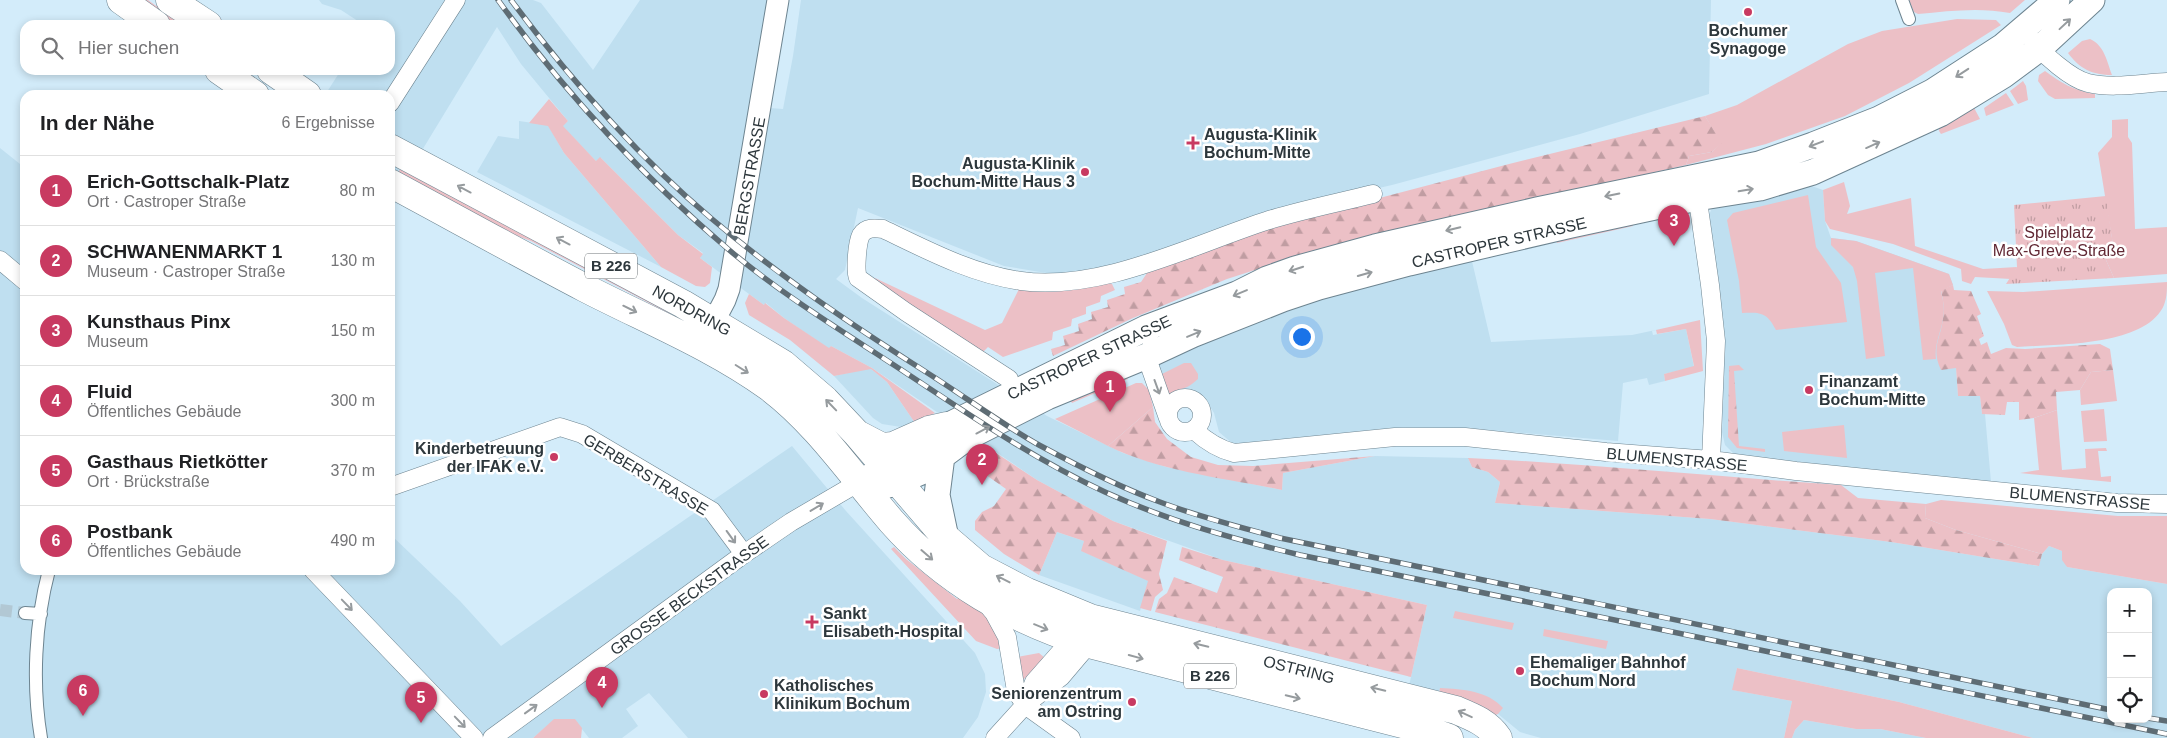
<!DOCTYPE html>
<html lang="de">
<meta charset="utf-8">
<style>
:root{--surface:#fff;--page:#f6f6f6;--text:#202124;--muted:#757577;--line:#e0e0e0;--accent:#c83a61}
body{margin:0;font-family:Arial,sans-serif;background:var(--page);color:var(--text)}
.controls{position:absolute;right:15px;bottom:15px;display:grid;overflow:hidden;border-radius:10px;box-shadow:0 2px 8px #0003}
.controls button{width:45px;height:45px;display:grid;place-items:center;padding:0;border:0;border-bottom:1px solid var(--line);background:var(--surface);color:var(--text);font:25px sans-serif}
.you{position:absolute;left:1301px;top:336px;width:18px;height:18px;margin:-12px;border:4px solid #fff;border-radius:50%;background:#1a73e8;box-shadow:0 0 0 8px #1a73e833}
.badge{display:grid;place-items:center;width:32px;height:32px;border-radius:50%;background:var(--accent);color:#fff;font-size:16px;font-weight:700}
.pin{position:absolute;translate:-50% -41px;filter:drop-shadow(0 1px 2px #0008)}
.pin::after{content:'';position:absolute;top:26px;width:18px;height:15px;background:inherit;clip-path:polygon(0 0,100% 0,50% 100%)}
.list{margin:0;padding:0;list-style:none}
h2{display:flex;justify-content:space-between;align-items:center;height:65px;margin:0;padding:0 20px;font-size:21px}
h2 small{font-size:16px;font-weight:400;color:var(--muted)}
.list li{display:grid;grid-template-columns:32px 1fr auto;gap:15px;align-items:center;box-sizing:border-box;height:70px;padding:0 20px;border-top:1px solid var(--line)}
.list b{display:block;font-size:19px;white-space:nowrap}
.list p{margin:0;font-size:16px;white-space:nowrap;color:var(--muted)}
.list em{font-size:16px;font-style:normal;color:var(--muted)}
.icon{flex:none;width:28px;height:28px;fill:none;stroke:currentColor;stroke-width:2;stroke-linecap:round;stroke-linejoin:round}
.map{position:relative;flex:none;width:2167px;height:738px;overflow:hidden}
.search{position:absolute;background:var(--surface);box-shadow:0 2px 8px #0003;left:20px;top:20px;width:375px;height:55px;display:flex;align-items:center;gap:12px;box-sizing:border-box;padding:0 18px;border-radius:15px;color:var(--muted);font-size:19px}
.panel{position:absolute;background:var(--surface);box-shadow:0 2px 8px #0003;left:20px;top:90px;width:375px;height:485px;border-radius:15px}
.map>svg:first-child{display:block}
.built{fill:#bfdff0;fill-rule:evenodd}
.green{fill:#ecc0c6}
.forest{fill:url(#forest-firs)}
.park{fill:url(#park-tufts)}
.lines{fill:none;stroke-linecap:round;stroke-linejoin:round}
.pedestrian-tunnel{stroke:#b2c8d4;stroke-width:12;stroke-dasharray:12 6;stroke-linecap:butt}
.pedestrian-casing{stroke:#6d8490;stroke-width:14}
.minor-casing{stroke:#6d8490;stroke-width:19}
.tertiary-casing{stroke:#6d8490;stroke-width:23}
.secondary-casing{stroke:#6d8490;stroke-width:27}
.primary-casing{stroke:#6d8490;stroke-width:29}
.pedestrian{stroke:#fff;stroke-width:12}
.minor{stroke:#fff;stroke-width:18}
.tertiary{stroke:#fff;stroke-width:21}
.secondary{stroke:#fff;stroke-width:25}
.primary{stroke:#fff;stroke-width:28}
.rail-casing{stroke:#5e6c74;stroke-width:5.5}
.rail{stroke:#fff;stroke-width:4;stroke-dasharray:11;stroke-linecap:butt}
.oneway{stroke:#969b9e}
.poi-dot{fill:#c83a61;stroke:#fff;stroke-width:2}
.labels{text-anchor:middle;stroke-width:5;stroke-linejoin:round;paint-order:stroke}
.shield{fill:#fff;stroke:#6c7376;stroke-width:1}
.shield-label{font-size:15px;font-weight:bold;fill:#2d373c}
.poi-label{font-size:16px;font-weight:bold;fill:#2d373c;stroke:#fff;text-anchor:start}
.street-label{font-size:16px;fill:#2d373c;stroke:#fff}
.park-label{font-size:16px;fill:#612834;stroke:#fff}
</style>
<div class="map">
<svg width="2167" height="738" viewBox="0 0 2167 738">
<defs>
<pattern id="forest-firs" width="22" height="20" patternUnits="userSpaceOnUse" patternTransform="scale(1.25)"><rect width="22" height="20" fill="#ecc0c6"/><path d="M5 1l3.5 6h-7zM16 11l3.5 6h-7z" fill="#c09da2"/></pattern>
<pattern id="park-tufts" width="24" height="20" patternUnits="userSpaceOnUse" patternTransform="scale(1.25)"><rect width="24" height="20" fill="#ecc0c6"/><path d="M3 7l-1-3M5 7V3M7 7l1-3M15 17l-1-3M17 17v-4M19 17l1-3" fill="none" stroke="#c09da2"/></pattern>
</defs>
<rect width="100%" height="100%" fill="#d3ecfa"/>
<path class="built" d="M319,0H533L541,3L593,70L640,0H768L770,108L783,109L793,56L801,0H1711L1709,94L1580,134L1392,185L1296,207L1113,267L1058,275L1004,266L858,208L845,270L836,279L862,298L1047,416L1123,453L1166,467L1282,490L1283,473L1375,456L1468,458L1472,467L1488,472L1500,482L1495,503L1710,519L1891,542L2038,566L2042,554L2049,546L2062,551L2067,567L2167,584V738H2033L1899,702L1737,668L1733,690L1792,701L1784,738H1541L1520,732L1498,714L1490,717L1409,686L1427,605L1223,560L1113,521L1037,480L872,368L831,346L829,349L784,318L766,303L764,305L700,258L703,253L678,235L601,158L596,161L562,126L568,121L521,64L497,27L390,203V95H325L341,70H390V25H364L341,10L322,4ZM2111,592H2148V719H2111Z
M519,121L548,125L564,153L661,267L477,172L498,136L519,139Z
M0,148L25,168V570H390V534L460,601L501,646L792,446L846,511L975,653L985,674L986,692L978,717L963,738H688L649,693L626,709L638,726L622,738H589L574,719L554,720L533,738H0Z
M1806,184L1823,190L1825,221L1831,238L1856,241L1949,274L1953,285L1941,290L1956,368L1958,396H1980L1982,414H1985L1991,482L1741,456L1733,453L1725,445L1722,432L1725,337L1709,215L1712,208Z
M1471,257L1491,342L1632,335L1665,328L1652,331L1653,335L1686,329L1694,367L1664,374L1665,381L1649,385L1647,378L1623,383L1618,441L1466,428L1402,427L1233,444L1219,432L1214,413L1204,397L1193,390L1169,394L1155,362L1257,317Z
M870,368L887,382L915,423L901,427L882,424L873,418L834,376Z
M1057,532L1084,541L1082,551L1149,581L1140,611L1039,575Z
M1804,720L1856,729H1880L1926,738H1792L1795,730Z"/>
<path class="green" d="M136,0H148L182,25H172Z
M1909,0H2025L2010,13C1979,7 1949,11 1918,14L1914,12Z
M1957,19L1996,20L2001,25L1909,83L1845,116L1766,144L1686,165L1689,156L1712,152L1721,143L1705,116L1737,105L1848,44L1882,31Z
M2090,39C2104,45 2107,61 2112,75C2092,75 2080,69 2068,53L2082,41Z
M2045,71C2061,83 2075,91 2095,94V98L2055,99L2048,95L2038,81L2039,75Z
M2023,81L2026,86L2028,100L2018,104L2010,91Z
M2006,93L2014,105L1986,116L1984,108Z
M549,99L568,121L563,126L596,161L600,157L678,235L703,254L700,258L712,267L710,283L705,287L696,286L661,267L564,153L548,126L529,123Z
M1972,104L1980,119L1941,134L1939,131L1940,123Z
M2128,119V137L2132,143L2135,229L2167,227V274L2114,278L2102,251L2113,245L2098,153L2112,137V120Z
M402,166L673,309L670,314L531,241L512,234L396,176Z
M1844,182L1850,206L1847,214L1911,198L1915,246L1983,269L2017,267L2011,279L1975,277L1971,284L1962,281L1961,269L1893,244L1830,229L1825,221L1823,190Z
M1808,195L1816,247L1841,283L1847,322L1776,330C1767,313 1762,312 1742,313L1739,281L1727,220L1733,213Z
M1632,221L1633,226L1557,243L1555,237Z
M1831,238L1856,241L1949,274L1953,285L1941,291C1943,300 1945,309 1943,319C1941,332 1934,345 1936,359L1923,360L1913,268L1875,273L1885,356L1866,359L1857,281L1853,267L1831,245Z
M875,278L985,330L1002,323L1019,289C1053,295 1076,290 1109,283L1112,284L1115,290L1101,296L1100,302L1086,307V314L1072,319L1071,326L1053,332L1052,340L1003,357L988,347L983,352L872,282Z
M2167,282C2167,290 2167,297 2164,305C2146,347 2055,344 2017,347L2012,345L2004,324L1987,291L2023,292Z
M749,294L764,305L765,303L784,318L829,348L831,346L872,368L935,413L915,423L887,382L871,369L834,376L790,340L749,315L745,303Z
M1700,320L1703,371L1665,381L1664,374L1694,366L1686,329L1657,334L1656,330Z
M1184,363H1191L1198,374V379C1185,391 1182,387 1169,394L1160,375Z
M2113,370L2117,401L2081,405L2080,390L2091,372Z
M1126,374L1128,379L1072,403L1069,398Z
M1136,383H1142L1149,390L1153,407L1108,446L1055,419Z
M2104,409L2107,441L2084,442L2081,411Z
M2057,410L2062,470L2086,468L2085,449L2106,448L2107,451H2098L2101,477L2111,476V482L2020,473L2039,470L2034,418Z
M1844,425L1847,458L1784,451L1782,432Z
M1941,500L2118,516H2167V584L2067,567L2062,560V551L2049,546L2042,554L1956,530L1925,518L1926,504Z
M894,547L906,559L957,599L963,594L987,616L1003,648L997,649L976,641L891,549Z
M1455,611L1514,623L1512,630L1453,618Z
M1544,629L1608,641L1606,649L1543,636Z
M1039,653L1045,658L1021,682L1017,657Z
M1737,668L1899,702L2033,738H1926L1880,729H1856L1804,720L1795,730L1792,738H1784L1792,701L1732,690Z
M1440,688C1463,689 1488,691 1503,708L1498,714L1490,717L1439,693Z
M554,719H575L582,728L581,738H533Z"/>
<path class="forest" d="M1705,116L1722,143L1712,152L1689,156L1686,165L1324,248L1227,279L1133,318L1053,356L1051,349L1065,345L1063,336L1079,331L1078,324L1092,319L1091,312L1108,307L1107,300L1125,294L1124,287L1141,282L1147,273L1250,232L1509,164Z
M1953,285L1954,290L1971,291L1981,314L1977,316L1984,336L1979,339L1981,345L1987,342L1991,354L2006,348L2025,349L2100,344L2110,349L2113,370L2091,372L2080,390L2056,392L2057,410L2034,418L2019,420V402H2007L2005,415L1982,414L1980,396H1958L1956,368L1941,370C1931,348 1940,340 1943,319C1945,309 1943,300 1941,290Z
M1739,365L1744,370L1734,371L1739,446L1765,449V452L1737,448L1728,437L1729,366Z
M1153,407L1155,422L1167,439L1191,457L1218,465L1253,466L1375,456L1283,473L1282,490C1224,478 1162,472 1108,446Z
M990,449L1037,480L1113,521L1167,541L1159,574L1163,590L1155,597L1151,611L1140,608L1148,581L1081,551L1084,541L1057,532L1039,575L1004,554L975,530V521L982,512L994,506L1006,489L969,463Z
M1468,458C1593,464 1717,477 1841,485L1858,498L1926,504L1925,518L1956,530L2042,554L2039,566L1891,542L1710,519L1495,503L1500,482L1488,472L1472,467Z
M1182,547L1223,560L1427,605L1411,677L1155,612L1159,599L1167,593L1174,577L1217,593L1223,577L1179,560Z"/>
<path class="park" d="M2106,196L2113,245L2102,251L2114,278L2006,284L2017,267L2014,205Z"/>
<g class="lines">
<path class="pedestrian-tunnel" d="M0,610L25,613"/>
<g class="pedestrian-casing">
<path id="pedestrian" d="M1902,0L1909,19
M25,613L41,614
M41,738C32,684 35,623 49,570"/>
</g>
<g class="minor-casing">
<path id="minor" d="M2033,41C2044,55 2071,79 2088,83C2113,89 2142,83 2167,82
M390,103L456,0
M1696,187L1710,285L1716,341L1711,460
M0,260L25,281
M1152,344L1149,364L1168,418
M1009,379L906,312L858,278C855,270 857,243 861,235C866,227 875,228 883,229C927,250 972,274 1021,281C1100,292 1192,245 1266,221C1301,210 1337,203 1373,194
M1168 415a17 17 0 1 1 34 0a17 17 0 1 1-34 0Z
M1194,430C1206,441 1218,449 1234,453L1395,437H1465L1606,452L1711,460L1796,471L2117,503L2167,504
M390,487L560,427L582,434L712,511L744,554
M313,570L474,738
M985,602L994,613L1007,637L1016,691L1025,705L1071,738
M1025,705L1034,682L1078,632
M492,738L744,554L791,522L861,481
M995,738L1025,705L1061,677L1089,644V636"/>
</g>
<g class="tertiary-casing">
<path id="tertiary" d="M707,334L725,300L729,289L778,0"/>
</g>
<g class="secondary-casing">
<path id="secondary" d="M942,456L937,495L946,538
M869,477L935,441L947,426L1146,328L1237,294L1267,279L1295,269L1375,247L1537,210L1759,164L1813,145L1879,119L1932,92L2003,46L2057,0
M868,491L898,482L921,472L968,437L1047,397L1149,355L1192,335L1283,299L1319,287L1409,263L1571,225L1697,198L1760,188L1813,172L1940,114L2004,75L2039,49L2092,0"/>
</g>
<g class="primary-casing">
<path id="primary" d="M121,0L156,25
M170,0L208,25
M219,70L255,95
M271,70L307,95
M390,148L683,304L783,364L825,400L857,434L946,538L981,568L1027,592L1090,618L1456,710C1473,717 1488,723 1498,738
M390,183C455,218 520,254 585,288C647,320 712,346 769,387C817,423 853,477 892,522C944,581 1014,621 1089,644L1426,730L1449,738
M859,435L882,447L893,446L929,430L947,426"/>
</g>
<use href="#pedestrian" class="pedestrian"/>
<use href="#minor" class="minor"/>
<use href="#tertiary" class="tertiary"/>
<use href="#secondary" class="secondary"/>
<use href="#primary" class="primary"/>
<g class="rail-casing">
<path id="rail" d="M498,0C564,92 641,175 728,249C781,294 842,331 900,369C967,413 1033,459 1105,492C1168,521 1234,539 1300,555L2167,734
M511,0C570,79 636,155 712,219C779,276 852,325 926,372C964,396 1000,423 1039,445C1078,466 1119,487 1160,502C1199,517 1240,527 1280,538L2111,710
M2148,718L2167,721"/>
</g>
<use href="#rail" class="rail"/>
</g>
<defs><path id="oneway-shaft" d="M-6 0H5M1.5-3L5.5 0L1.5 3" fill="none" stroke-width="1.6" stroke-linecap="round" stroke-linejoin="round" transform="scale(1.25)"/></defs>
<g class="oneway">
<use href="#oneway-shaft" transform="translate(2065 24) rotate(-43)"/>
<use href="#oneway-shaft" transform="translate(1962 73) rotate(147)"/>
<use href="#oneway-shaft" transform="translate(1816 144) rotate(159)"/>
<use href="#oneway-shaft" transform="translate(1873 145) rotate(-24)"/>
<use href="#oneway-shaft" transform="translate(464 189) rotate(-152)"/>
<use href="#oneway-shaft" transform="translate(1746 190) rotate(-10)"/>
<use href="#oneway-shaft" transform="translate(1612 195) rotate(168)"/>
<use href="#oneway-shaft" transform="translate(1453 229) rotate(167)"/>
<use href="#oneway-shaft" transform="translate(563 241) rotate(-152)"/>
<use href="#oneway-shaft" transform="translate(1296 269) rotate(162)"/>
<use href="#oneway-shaft" transform="translate(1365 274) rotate(-16)"/>
<use href="#oneway-shaft" transform="translate(1240 293) rotate(157)"/>
<use href="#oneway-shaft" transform="translate(630 309) rotate(26)"/>
<use href="#oneway-shaft" transform="translate(1194 334) rotate(-23)"/>
<use href="#oneway-shaft" transform="translate(742 369) rotate(32)"/>
<use href="#oneway-shaft" transform="translate(1157 387) rotate(70)"/>
<use href="#oneway-shaft" transform="translate(831 405) rotate(-134)"/>
<use href="#oneway-shaft" transform="translate(983 430) rotate(-28)"/>
<use href="#oneway-shaft" transform="translate(817 507) rotate(-31)"/>
<use href="#oneway-shaft" transform="translate(731 537) rotate(54)"/>
<use href="#oneway-shaft" transform="translate(927 555) rotate(41)"/>
<use href="#oneway-shaft" transform="translate(1003 579) rotate(-153)"/>
<use href="#oneway-shaft" transform="translate(347 605) rotate(46)"/>
<use href="#oneway-shaft" transform="translate(1041 627) rotate(22)"/>
<use href="#oneway-shaft" transform="translate(1201 645) rotate(-167)"/>
<use href="#oneway-shaft" transform="translate(1136 657) rotate(15)"/>
<use href="#oneway-shaft" transform="translate(1378 689) rotate(-166)"/>
<use href="#oneway-shaft" transform="translate(1293 697) rotate(14)"/>
<use href="#oneway-shaft" transform="translate(531 709) rotate(-36)"/>
<use href="#oneway-shaft" transform="translate(1465 714) rotate(-155)"/>
<use href="#oneway-shaft" transform="translate(460 722) rotate(46)"/>
</g>
<g class="poi-dot">
<circle cx="1748" cy="12" r="5"/>
<path d="M1190.5 135.5h5v5h5v5h-5v5h-5v-5h-5v-5h5z"/>
<circle cx="1085" cy="172" r="5"/>
<circle cx="1809" cy="390" r="5"/>
<circle cx="554" cy="457" r="5"/>
<path d="M809.5 614.5h5v5h5v5h-5v5h-5v-5h-5v-5h5z"/>
<circle cx="1520" cy="671" r="5"/>
<circle cx="764" cy="694" r="5"/>
<circle cx="1132" cy="702" r="5"/>
</g>
<g class="labels">
<g class="shield">
<rect x="585" y="253.5" width="52" height="25" rx="4"/>
<rect x="1184" y="663.5" width="52" height="25" rx="4"/>
</g>
<g class="shield-label">
<text x="611" y="271">B 226</text>
<text x="1210" y="681">B 226</text>
</g>
<g class="poi-label">
<text x="1748" y="36" text-anchor="middle">Bochumer<tspan x="1748" dy="18">Synagoge</tspan></text>
<text x="1204" y="140">Augusta-Klinik<tspan x="1204" dy="18">Bochum-Mitte</tspan></text>
<text x="1075" y="169" text-anchor="end">Augusta-Klinik<tspan x="1075" dy="18">Bochum-Mitte Haus 3</tspan></text>
<text x="1819" y="387">Finanzamt<tspan x="1819" dy="18">Bochum-Mitte</tspan></text>
<text x="544" y="454" text-anchor="end">Kinderbetreuung<tspan x="544" dy="18">der IFAK e.V.</tspan></text>
<text x="823" y="619">Sankt<tspan x="823" dy="18">Elisabeth-Hospital</tspan></text>
<text x="1530" y="668">Ehemaliger Bahnhof<tspan x="1530" dy="18">Bochum Nord</tspan></text>
<text x="774" y="691">Katholisches<tspan x="774" dy="18">Klinikum Bochum</tspan></text>
<text x="1122" y="699" text-anchor="end">Seniorenzentrum<tspan x="1122" dy="18">am Ostring</tspan></text>
</g>
<g class="street-label">
<text transform="translate(749 176) rotate(-80)" y="6">BERGSTRASSE</text>
<text transform="translate(1499 242) rotate(-13)" y="6">CASTROPER STRASSE</text>
<text transform="translate(692 310) rotate(29)" y="6">NORDRING</text>
<text transform="translate(1089 357) rotate(-25)" y="6">CASTROPER STRASSE</text>
<text transform="translate(1677 459) rotate(5)" y="6">BLUMENSTRASSE</text>
<text transform="translate(646 474) rotate(31)" y="6">GERBERSTRASSE</text>
<text transform="translate(2080 498) rotate(5)" y="6">BLUMENSTRASSE</text>
<text transform="translate(689 595) rotate(-36)" y="6">GROSSE BECKSTRASSE</text>
<text transform="translate(1299 669) rotate(14)" y="6">OSTRING</text>
</g>
<g class="park-label">
<text x="2059" y="238">Spielplatz<tspan x="2059" dy="18">Max-Greve-Straße</tspan></text>
</g>
</g>
</svg>
<div class="controls">
<button>+</button>
<button>−</button>
<button><svg class="icon" aria-label="locate" viewBox="0 0 24 24"><circle cx="12" cy="12" r="6"/><path d="M12 2v4M12 18v4M2 12h4M18 12h4"/></svg></button>
</div>
<div class="you"></div>
<div class="pin badge" style="left:1110px;top:412px">1</div>
<div class="pin badge" style="left:982px;top:485px">2</div>
<div class="pin badge" style="left:1674px;top:246px">3</div>
<div class="pin badge" style="left:602px;top:708px">4</div>
<div class="pin badge" style="left:421px;top:723px">5</div>
<div class="pin badge" style="left:83px;top:716px">6</div>
<div class="search"><svg class="icon" aria-label="search" viewBox="0 0 24 24"><circle cx="10" cy="10" r="6"/><path d="M15 15l6 6"/></svg>Hier suchen</div>
<section class="panel">
<h2>In der Nähe<small>6 Ergebnisse</small></h2>
<ul class="list">
<li><span class="badge">1</span><div><b>Erich-Gottschalk-Platz</b><p>Ort · Castroper Straße</p></div><em>80 m</em></li>
<li><span class="badge">2</span><div><b>SCHWANENMARKT 1</b><p>Museum · Castroper Straße</p></div><em>130 m</em></li>
<li><span class="badge">3</span><div><b>Kunsthaus Pinx</b><p>Museum</p></div><em>150 m</em></li>
<li><span class="badge">4</span><div><b>Fluid</b><p>Öffentliches Gebäude</p></div><em>300 m</em></li>
<li><span class="badge">5</span><div><b>Gasthaus Rietkötter</b><p>Ort · Brückstraße</p></div><em>370 m</em></li>
<li><span class="badge">6</span><div><b>Postbank</b><p>Öffentliches Gebäude</p></div><em>490 m</em></li>
</ul>
</section>
</div>
